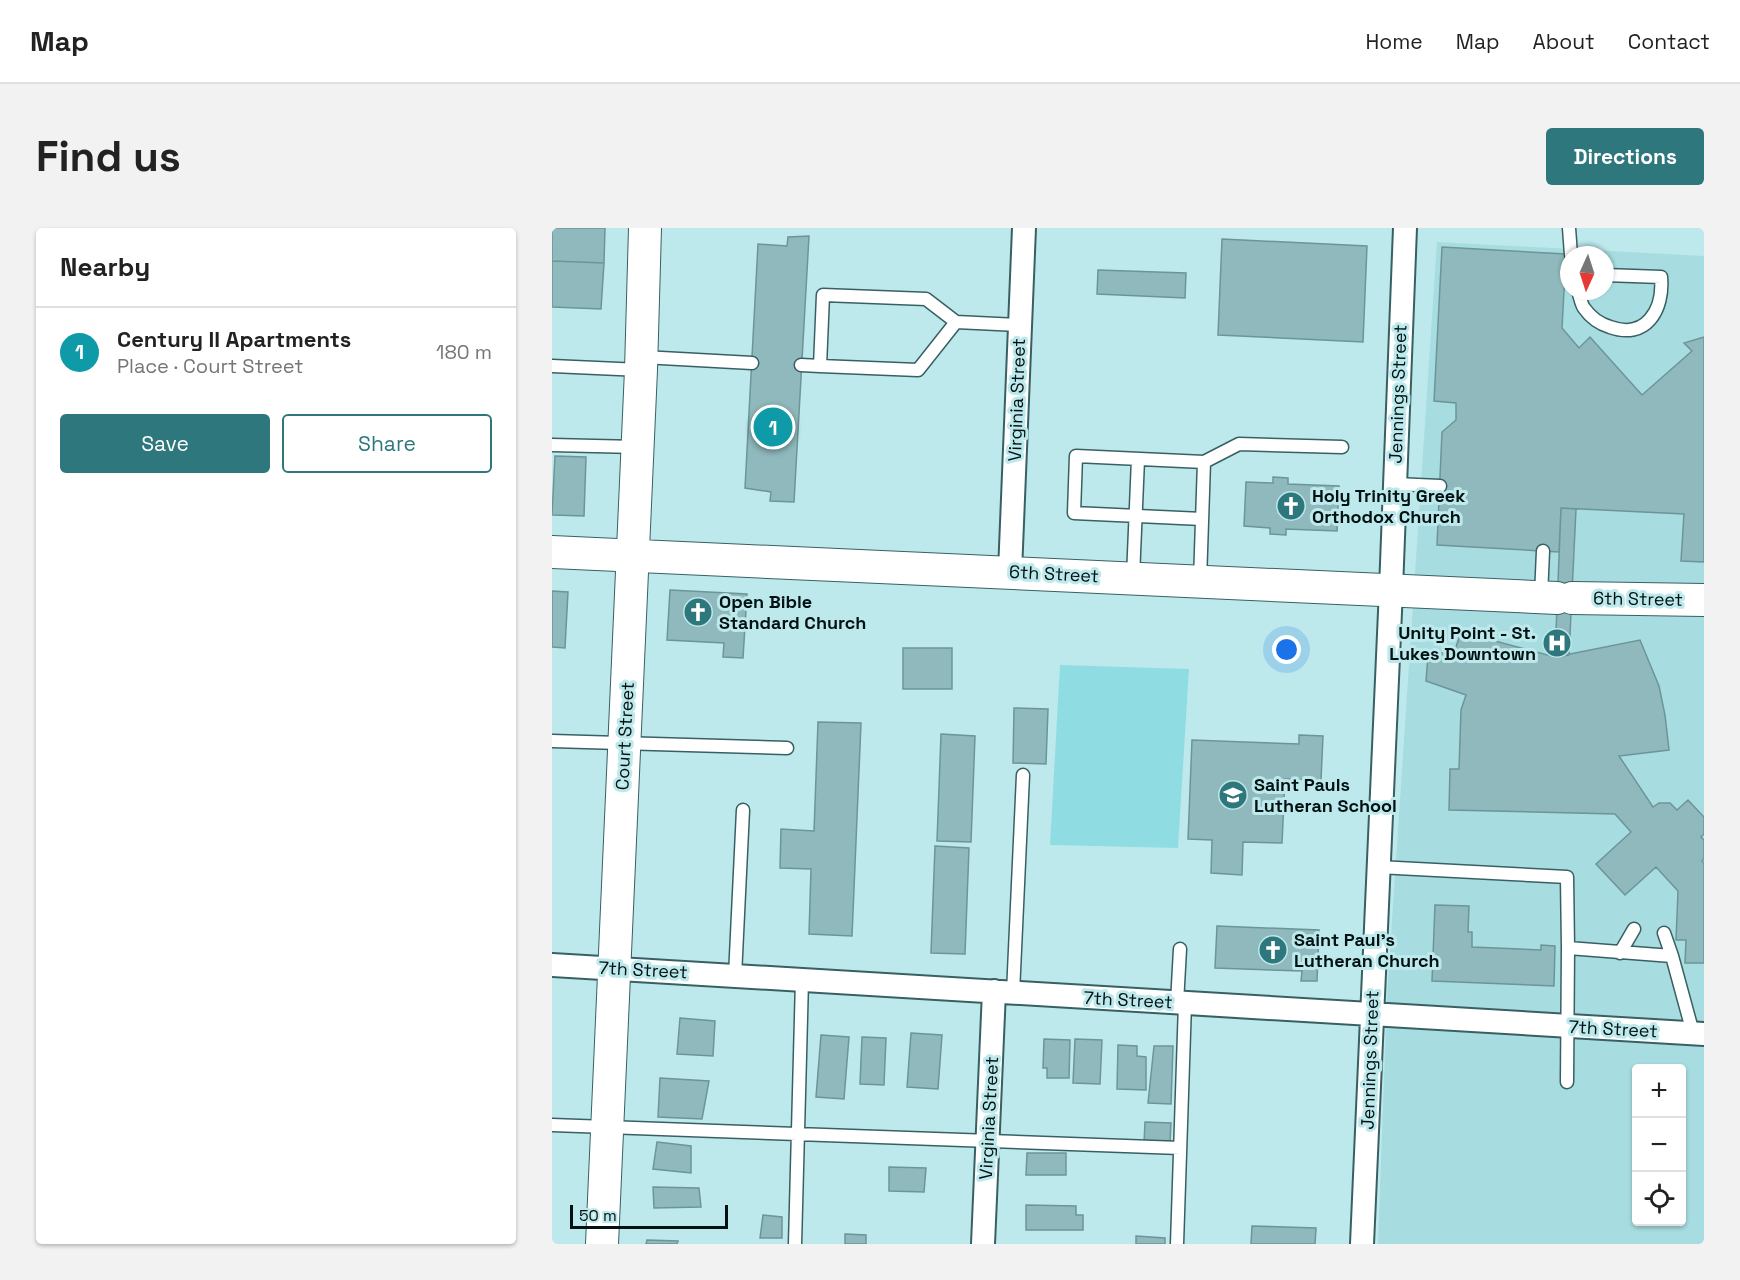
<!DOCTYPE html>
<meta charset="utf-8">
<style>
:root{--surface:#fff;--page:#f2f2f2;--text:#222;--muted:#767676;--line:#e0e0e0;--accent:#2e777c}
body{margin:0;font-family:"Space Grotesk",sans-serif;background:var(--page);color:var(--text)}
.controls{position:absolute;right:18px;bottom:18px;display:grid;overflow:hidden;border-radius:6px;box-shadow:0 2px 4px #0004}
.controls button{width:54px;height:54px;display:grid;place-items:center;padding:0;border:0;border-bottom:2px solid var(--line);background:var(--surface);color:var(--text);font:30px sans-serif}
.compass{position:absolute;left:1008px;top:18px;width:54px;height:54px;border-radius:50%;background:var(--surface);box-shadow:0 2px 4px #0004;rotate:183deg}
.scale{position:absolute;left:18px;bottom:15px;width:158px;box-sizing:border-box;padding-left:6px;border:3px solid #021112;border-top:0;font-size:16px;line-height:21px;white-space:nowrap;color:#021112;-webkit-text-stroke:4px #bde9ec;paint-order:stroke}
.you{position:absolute;left:735px;top:422px;width:21px;height:21px;margin:-15px;border:4px solid #fff;border-radius:50%;background:#1a73e8;box-shadow:0 0 0 9px #1a73e833}
.badge{display:grid;place-items:center;width:39px;height:39px;border-radius:50%;background:var(--accent);color:#fff;font-size:20px;font-weight:700}
.pin{position:absolute;translate:-50% -50%;border:3px solid #fff;box-shadow:0 2px 6px #0006}
.list{margin:0;padding:0;list-style:none}
h2{display:flex;justify-content:space-between;align-items:center;height:78px;margin:0;padding:0 24px;font-size:26px}
h2 small{font-size:20px;font-weight:400;color:var(--muted)}
.list li{display:grid;grid-template-columns:39px 1fr auto;gap:18px;align-items:center;box-sizing:border-box;height:90px;padding:0 24px;border-top:2px solid var(--line)}
.list b{display:block;font-size:22px;white-space:nowrap}
.list p{margin:0;font-size:20px;white-space:nowrap;color:var(--muted)}
.list em{font-size:20px;font-style:normal;color:var(--muted)}
.actions{display:flex;gap:12px;padding:18px 24px}
.actions a{flex:1;padding:14px 0;border:2px solid var(--accent);border-radius:6px;text-align:center;font-size:21px;color:var(--accent)}
.actions .main{background:var(--accent);color:#fff}
.icon{flex:none;width:33px;height:33px;fill:none;stroke:currentColor;stroke-width:2;stroke-linecap:round;stroke-linejoin:round}
.map{position:relative;flex:none;width:1152px;height:1016px;overflow:hidden;border-radius:6px}
header{display:flex;align-items:center;gap:36px;box-sizing:border-box;height:84px;padding:0 30px;background:var(--surface);border-bottom:2px solid var(--line)}
header strong{font-size:28px}
nav{display:flex;gap:33px;margin-inline-start:auto;font-size:21px}
.intro{display:flex;align-items:center;justify-content:space-between;box-sizing:border-box;height:144px;padding:0 36px}
h1{margin:0;font-size:42px}
.button{padding:15px 27px;border-radius:6px;background:var(--accent);color:#fff;font-size:21px;font-weight:700}
main{display:flex;gap:36px;padding:0 36px}
aside{flex:1;background:var(--surface);border-radius:6px;box-shadow:0 2px 4px #0004}
.map>svg:first-child{display:block}
.built{fill:#a7dce0;fill-rule:evenodd}
.green{fill:#8fdde2}
.building{fill:#8fb9bc;stroke:#6c9598;stroke-width:1.5}
.lines{fill:none;stroke-linecap:round;stroke-linejoin:round}
.lane-casing{stroke:#386063;stroke-width:15}
.street-casing{stroke:#386063;stroke-width:26}
.secondary-casing{stroke:#386063;stroke-width:34}
.lane{stroke:#fff;stroke-width:12}
.street{stroke:#fff;stroke-width:22}
.secondary{stroke:#fff;stroke-width:32}
.labels{text-anchor:middle;stroke-width:6;stroke-linejoin:round;paint-order:stroke}
.street-label{font-size:18px;fill:#021112;stroke:#bde9ec}
.poi-label{font-size:18px;font-weight:bold;fill:#021112;stroke:#bde9ec;text-anchor:start}
</style>
<header>
<strong>Map</strong>
<nav><a>Home</a><a>Map</a><a>About</a><a>Contact</a></nav>
</header>
<div class="intro"><h1>Find us</h1><a class="button">Directions</a></div>
<main>
<aside>
<h2>Nearby<small></small></h2>
<ul class="list">
<li><span class="badge" style="background:#0f9aa8">1</span><div><b>Century II Apartments</b><p>Place · Court Street</p></div><em>180 m</em></li>
</ul>
<div class="actions"><a class="main">Save</a><a>Share</a></div>
</aside>
<div class="map">
<svg width="1152" height="1016" viewBox="0 0 1152 1016">
<rect width="100%" height="100%" fill="#bde9ec"/>
<path class="built" d="M885,14L1152,28V1016H826L835,768ZM1017,27H1053V63H1017ZM1084,840H1130V994H1084Z"/>
<path class="green" d="M508,437L637,441L626,620L498,617Z"/>
<path class="building" d="M0,0H53L52,35L0,33Z
M257,8L242,274L218,273L219,264L193,260L206,16L235,18L236,9Z
M670,11L815,18L811,114L666,107Z
M890,19L1014,26L1010,100L1027,120L1038,109L1090,167L1140,123L1132,115L1152,109V334L1129,333L1132,286L1009,280L1007,324L885,317L890,204L904,192V175L882,173Z
M0,33L52,35L49,81L0,79Z
M546,42L634,45L633,70L545,66Z
M3,228L34,229L32,288L0,287Z
M721,249L736,250V256L787,258L785,303L734,301V307L718,306V300L692,298L694,254L721,255Z
M1009,280L1024,281L1017,427L1003,429Z
M118,362L195,366L191,430L171,429L172,415L115,412Z
M0,363L16,364L13,420L0,419Z
M909,404L1003,429L1088,412L1107,458L1113,487L1117,522L1067,528L1101,579L1107,575H1118L1125,582L1136,572L1152,589V606L1149,609L1152,612V631L1150,633L1152,635V735H1133L1134,712H1124L1126,663L1104,639L1073,667L1044,636L1079,604L1063,586L897,582L898,541H907L909,482L914,467L874,453L876,428L903,422Z
M351,420H400V461H351Z
M462,480L496,481L494,536L461,535Z
M266,494L309,495L300,708L257,706L259,641L228,640L229,601L262,603Z
M389,506L423,508L419,614L385,613Z
M747,507L771,508L769,552L733,551L730,615L691,614L690,647L659,645L660,612L636,611L640,512L747,516Z
M383,618L417,620L413,726L379,725Z
M883,677L917,678L916,704H920V719L989,722V717L1003,718L1002,758L880,753Z
M665,698L767,702L765,753H749L750,743L663,740Z
M128,790L163,793L161,828L125,826Z
M359,805L390,807L386,861L355,859Z
M269,807L297,809L292,871L264,869Z
M310,809L334,810L332,857L308,856Z
M492,811L518,812L517,850H495V840H491Z
M523,811L550,812L548,856L521,855Z
M566,817L585,818V828L594,829V862L565,861Z
M602,818H621L619,876L596,875Z
M108,850L157,853L150,891L106,889Z
M593,894L619,895L618,915H592Z
M105,914L139,918V945L101,941Z
M475,925H514V947H474Z
M337,939L374,940L372,964L337,963Z
M101,959L147,960L149,979L102,980Z
M474,977L524,978V987H531V1002H474Z
M211,987L230,989V1010H208Z
M700,998L764,1000L763,1016H699Z
M293,1006L314,1007V1016H293Z
M584,1008L613,1010V1016H584Z
M95,1012L126,1013L125,1016H94Z"/>
<g class="lines">
<g class="lane-casing">
<path id="lane" d="M1017,0L1019,27
M1026,63C1028,68 1029,76 1032,80C1039,90 1048,96 1058,99C1094,112 1112,82 1109,49L1053,47
M404,94L366,142L268,138L271,67L374,71L404,94L468,97
M91,129L200,135
M249,137L268,138
M0,138L89,142
M0,217L85,219
M843,256L888,258
M650,291L522,285L524,228L652,234L687,216L790,219
M581,349L586,231
M648,353L652,234
M989,368L991,323
M0,513L235,520
M826,639L1015,649L1016,720L1120,728L1141,805
M1112,705L1120,728
M1068,725L1082,701
M183,748L191,582
M461,765L471,547
M625,775L628,721
M1015,854L1016,720
M0,897L628,920
M243,1016L250,752
M625,1016L633,775"/>
</g>
<g class="street-casing">
<path id="street" d="M458,344L472,0
M0,737L1152,806
M431,1016L442,763
M810,1016L839,361L853,0"/>
</g>
<g class="secondary-casing">
<path id="secondary" d="M0,324L1005,370
M1020,370L1152,372
M50,1016L89,142L93,0"/>
</g>
<use href="#lane" class="lane"/>
<use href="#street" class="street"/>
<use href="#secondary" class="secondary"/>
</g>
<defs>
<g id="church-disc" transform="scale(1.5)"><circle r="9.5" fill="#2e777c" stroke="#bde9ec"/><path d="M-1.2-6h2.4v3.5h3.3v2.4h-3.3V6h-2.4V-.1h-3.3v-2.4h3.3Z" fill="#fff"/></g>
<g id="hospital-disc" transform="scale(1.5)"><circle r="9.5" fill="#2e777c" stroke="#bde9ec"/><path d="M-5-5h3v3.5h4V-5h3V5h-3V1.5h-4V5h-3Z" fill="#fff"/></g>
<g id="school-disc" transform="scale(1.5)"><circle r="9.5" fill="#2e777c" stroke="#bde9ec"/><path d="M0-5L7-2L0 1L-7-2ZM-4 1L0 2.5L4 1V4Q0 6-4 4Z" fill="#fff"/></g>
</defs>
<g fill-rule="evenodd">
<use href="#church-disc" x="739" y="278"/>
<use href="#church-disc" x="146" y="384"/>
<use href="#hospital-disc" x="1005" y="415"/>
<use href="#school-disc" x="681" y="567"/>
<use href="#church-disc" x="721" y="722"/>
</g>
<g class="labels">
<g class="street-label">
<text transform="translate(846 166) rotate(-88)" y="6">Jennings Street</text>
<text transform="translate(465 172) rotate(-88)" y="6">Virginia Street</text>
<text transform="translate(502 346) rotate(3)" y="6">6th Street</text>
<text transform="translate(1086 371) rotate(1)" y="6">6th Street</text>
<text transform="translate(73 508) rotate(-87)" y="6">Court Street</text>
<text transform="translate(91 742) rotate(3)" y="6">7th Street</text>
<text transform="translate(576 772) rotate(3)" y="6">7th Street</text>
<text transform="translate(1061 801) rotate(3)" y="6">7th Street</text>
<text transform="translate(818 832) rotate(-88)" y="6">Jennings Street</text>
<text transform="translate(437 890) rotate(-87)" y="6">Virginia Street</text>
</g>
<g class="poi-label">
<text x="760" y="274">Holy Trinity Greek<tspan x="760" dy="21">Orthodox Church</tspan></text>
<text x="167" y="380">Open Bible<tspan x="167" dy="21">Standard Church</tspan></text>
<text x="984" y="411" text-anchor="end">Unity Point - St.<tspan x="984" dy="21">Lukes Downtown</tspan></text>
<text x="702" y="563">Saint Pauls<tspan x="702" dy="21">Lutheran School</tspan></text>
<text x="742" y="718">Saint Paul's<tspan x="742" dy="21">Lutheran Church</tspan></text>
</g>
</g>
</svg>
<div class="controls">
<button>+</button>
<button>−</button>
<button><svg class="icon" aria-label="locate" viewBox="0 0 24 24"><circle cx="12" cy="12" r="6"/><path d="M12 2v4M12 18v4M2 12h4M18 12h4"/></svg></button>
</div>
<svg class="compass" viewBox="-18 -18 36 36"><path d="M0-13l5 13h-10z" fill="#e53935"/><path d="M0 13l5-13h-10z" fill="#767676"/></svg>
<div class="scale">50 m</div>
<div class="you"></div>
<div class="pin badge" style="left:221px;top:199px;background:#0f9aa8">1</div>
</div>
</main>
